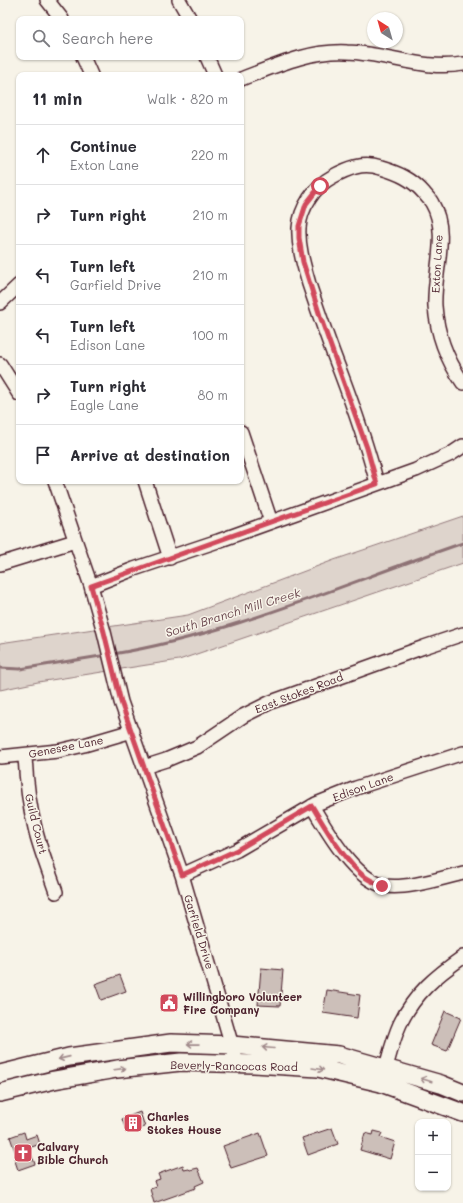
<!DOCTYPE html>
<meta charset="utf-8">
<style>
:root{--surface:#fff;--page:#f2f2f3;--text:#2b2b33;--muted:#7c7c81;--line:#e1e1e2}
body{margin:0;font-family:Mali,sans-serif;background:var(--page);color:var(--text)}
.controls{position:absolute;right:12px;bottom:12px;display:grid;overflow:hidden;border-radius:8px;box-shadow:0 1px 3px #0004}
.controls button{width:36px;height:36px;display:grid;place-items:center;padding:0;border:0;border-bottom:1px solid var(--line);background:var(--surface);color:var(--text);font:20px sans-serif}
.compass{position:absolute;left:367px;top:12px;width:36px;height:36px;border-radius:50%;background:var(--surface);box-shadow:0 1px 3px #0004;rotate:323deg}
.stop{position:absolute;width:12px;height:12px;margin:-9px;border:3px solid #d1495b;border-radius:50%;background:#fff}
.stop.end{background:#d1495b;border-color:#fff;box-shadow:0 1px 4px #0008}
.list{margin:0;padding:0;list-style:none}
h2{display:flex;justify-content:space-between;align-items:center;height:52px;margin:0;padding:0 16px;font-size:17px}
h2 small{font-size:13px;font-weight:400;color:var(--muted)}
.list li{display:grid;grid-template-columns:26px 1fr auto;gap:12px;align-items:center;box-sizing:border-box;height:60px;padding:0 16px;border-top:1px solid var(--line)}
.list b{display:block;font-size:15px;white-space:nowrap}
.list p{margin:0;font-size:13px;white-space:nowrap;color:var(--muted)}
.list em{font-size:13px;font-style:normal;color:var(--muted)}
.icon{flex:none;width:22px;height:22px;fill:none;stroke:currentColor;stroke-width:2;stroke-linecap:round;stroke-linejoin:round}
.map{position:relative;flex:none;width:463px;height:1203px;overflow:hidden}
.search{position:absolute;background:var(--surface);box-shadow:0 1px 3px #0004;left:16px;top:16px;width:228px;height:44px;display:flex;align-items:center;gap:10px;box-sizing:border-box;padding:0 14px;border-radius:8px;color:var(--muted);font-size:15px}
.panel{position:absolute;background:var(--surface);box-shadow:0 1px 3px #0004;left:16px;top:72px;width:228px;height:412px;border-radius:8px}
.map>svg:first-child{display:block}
.green{fill:#ded4cc;stroke:#947a7c}
.lines{fill:none;stroke-linecap:round;stroke-linejoin:round}
.stream{stroke:#8e7275;stroke-width:3}
.building{fill:#ccbfb9;stroke:#4a1f2b}
.minor-casing{stroke:#4a1f2b;stroke-width:16}
.major-casing{stroke:#4a1f2b;stroke-width:20}
.minor{stroke:#f7f3e8;stroke-width:13}
.major{stroke:#f7f3e8;stroke-width:17}
.oneway{stroke:#a0898a}
.route{stroke:#d1495b;stroke-width:5}
.labels{text-anchor:middle;stroke-width:3;stroke-linejoin:round;paint-order:stroke}
.street-label{font-size:11px;fill:#4a1f2b;stroke:#f7f3e8}
.poi-label{font-size:11px;font-weight:bold;fill:#4a1f2b;stroke:#f7f3e8;text-anchor:start}
.water-label{font-size:12px;font-style:italic;fill:#6c4950;stroke:#f7f3e8}
</style>
<div class="map">
<svg width="463" height="1203" viewBox="0 0 463 1203">
<rect width="100%" height="100%" fill="#f7f3e8"/>
<filter id="ink" filterUnits="userSpaceOnUse"><feTurbulence type="fractalNoise" baseFrequency=".025" numOctaves="2"/><feDisplacementMap in="SourceGraphic" scale="8" xChannelSelector="R" yChannelSelector="G"/><feConvolveMatrix kernelMatrix="1 2 1 2 8 2 1 2 1" color-interpolation-filters="sRGB"/></filter>
<g filter="url(#ink)">
<path class="green" d="M463,516V563L179,660L38,682L0,690V643L188,615L334,560Z"/>
<g class="lines">
<path class="stream" d="M113,654C234,634 347,582 463,543
M0,668L20,669L107,655"/>
</g>
<path class="building" d="M261,968L283,970L280,1006L258,1005Z
M120,975L126,991L101,1000L95,984Z
M327,990L360,995L357,1018L323,1013Z
M445,1011L461,1018L447,1051L431,1045Z
M140,1112L145,1127L127,1133L122,1119Z
M332,1128L338,1144L308,1155L302,1138Z
M374,1131L382,1133L380,1137L395,1142L390,1159L360,1150L365,1133L373,1135Z
M24,1132L26,1139L37,1135L40,1144L29,1148L35,1164L18,1170L14,1158L17,1157L10,1137Z
M260,1133L268,1156L231,1168L223,1146Z
M183,1165L184,1170L189,1169L190,1170L198,1168L204,1182L195,1186L196,1188L154,1203L150,1189L156,1187L154,1181L160,1179L158,1174Z"/>
<g class="lines">
<g class="minor-casing">
<path id="minor" d="M47,0L62,19
M179,0L190,19
M83,57L91,75
M207,57L215,75
M241,79C275,66 310,50 347,52C387,53 424,71 463,64
M0,303L19,285
M0,364L19,394
M241,432L271,522
M55,481L91,586L104,632L121,702L182,875L237,1063
M145,481L170,558
M377,483C367,446 354,408 340,371C329,343 319,314 309,284C304,266 298,247 299,228C300,208 315,186 332,177C348,168 363,162 381,168C398,173 412,179 424,193C426,196 430,199 432,203C450,233 433,274 435,306C437,334 447,360 463,383
M0,564L75,541
M91,586L134,569L218,541L416,470L451,454L463,446
M25,755C26,780 29,804 35,828C40,850 49,871 56,892
M0,757L58,751L84,745L132,731
M144,767L166,760L197,747L243,716L271,702L424,647L463,634
M312,806C327,831 353,877 382,885C401,891 443,878 463,873
M182,875L237,850L316,804L356,788L463,753
M386,1067C390,1053 394,1037 400,1024C415,993 436,976 463,957"/>
</g>
<g class="major-casing">
<path id="major" d="M0,1074L69,1057L171,1043L232,1045L339,1055L441,1084L463,1093
M0,1093L54,1080L117,1069L181,1062L254,1064L318,1068L381,1083L463,1113"/>
</g>
<use href="#minor" class="minor"/>
<use href="#major" class="major"/>
</g>
<defs><path id="oneway-shaft" d="M-6 0H5M1.5-3L5.5 0L1.5 3" fill="none" stroke-width="1.6" stroke-linecap="round" stroke-linejoin="round"/></defs>
<g class="oneway">
<use href="#oneway-shaft" transform="translate(193 1044) rotate(-179)"/>
<use href="#oneway-shaft" transform="translate(268 1048) rotate(-175)"/>
<use href="#oneway-shaft" transform="translate(64 1058) rotate(167)"/>
<use href="#oneway-shaft" transform="translate(120 1069) rotate(-7)"/>
<use href="#oneway-shaft" transform="translate(318 1069) rotate(9)"/>
<use href="#oneway-shaft" transform="translate(426 1080) rotate(-163)"/>
</g>
</g>
<g class="lines" filter="url(#ink)">
<path class="route" d="M320,186L306,204L299,226V238L303,262L320,316L367,448L377,484L91,586L104,632L121,702L182,875L237,850L312,806C325,827 341,855 358,871C364,878 373,882 382,886"/>
</g>
<defs>
<g id="civic-square" transform="scale(1)"><rect x="-9" y="-9" width="18" height="18" rx="4" fill="#d1495b" stroke="#f7f3e8"/><path d="M-.6-6.5H3V-4.5H.6V-3L4-1V1h2V6H-6V1h2V-1L-.6-3ZM-1.2 2.5V6h2.4V2.5Z" fill="#fff"/></g>
<g id="building-square" transform="scale(1)"><rect x="-9" y="-9" width="18" height="18" rx="4" fill="#d1495b" stroke="#f7f3e8"/><path d="M-4-6H4V6H1V3H-1V6H-4ZM-2.5-4.3h1.7v1.8h-1.7ZM.8-4.3h1.7v1.8H.8ZM-2.5-1h1.7V.8h-1.7ZM.8-1h1.7V.8H.8Z" fill="#fff"/></g>
<g id="church-square" transform="scale(1)"><rect x="-9" y="-9" width="18" height="18" rx="4" fill="#d1495b" stroke="#f7f3e8"/><path d="M-1.2-6h2.4v3.5h3.3v2.4h-3.3V6h-2.4V-.1h-3.3v-2.4h3.3Z" fill="#fff"/></g>
</defs>
<g fill-rule="evenodd">
<use href="#civic-square" x="169" y="1003"/>
<use href="#building-square" x="133" y="1123"/>
<use href="#church-square" x="23" y="1153"/>
</g>
<g class="labels">
<g class="street-label">
<text transform="translate(437 264) rotate(-87)" y="4">Exton Lane</text>
<text transform="translate(299 693) rotate(-21)" y="4">East Stokes Road</text>
<text transform="translate(66 747) rotate(-11)" y="4">Genesee Lane</text>
<text transform="translate(363 787) rotate(-20)" y="4">Edison Lane</text>
<text transform="translate(36 824) rotate(76)" y="4">Guild Court</text>
<text transform="translate(199 932) rotate(73)" y="4">Garfield Drive</text>
<text transform="translate(234 1066) rotate(1)" y="4">Beverly-Rancocas Road</text>
</g>
<g class="poi-label">
<text x="183" y="1001">Willingboro Volunteer<tspan x="183" dy="13">Fire Company</tspan></text>
<text x="147" y="1121">Charles<tspan x="147" dy="13">Stokes House</tspan></text>
<text x="37" y="1151">Calvary<tspan x="37" dy="13">Bible Church</tspan></text>
</g>
<g class="water-label">
<text transform="translate(233 613) rotate(-17)" y="4">South Branch Mill Creek</text>
</g>
</g>
</svg>
<div class="controls">
<button>+</button>
<button>−</button>
</div>
<svg class="compass" viewBox="-18 -18 36 36"><path d="M0-13l5 13h-10z" fill="#e53935"/><path d="M0 13l5-13h-10z" fill="#7c7c81"/></svg>
<div class="stop" style="left:320px;top:186px"></div>
<div class="stop end" style="left:382px;top:886px"></div>
<div class="search"><svg class="icon" aria-label="search" viewBox="0 0 24 24"><circle cx="10" cy="10" r="6"/><path d="M15 15l6 6"/></svg>Search here</div>
<section class="panel">
<h2>11 min<small>Walk · 820 m</small></h2>
<ul class="list">
<li><svg class="icon" aria-label="ahead" viewBox="0 0 24 24"><path d="M12 20V5M6 11l6-6 6 6"/></svg><div><b>Continue</b><p>Exton Lane</p></div><em>220 m</em></li>
<li><svg class="icon" aria-label="right" viewBox="0 0 24 24"><path d="M7 20v-9h11M14 6l5 5-5 5"/></svg><div><b>Turn right</b></div><em>210 m</em></li>
<li><svg class="icon" aria-label="left" viewBox="0 0 24 24"><path d="M17 20v-9H6M10 6l-5 5 5 5"/></svg><div><b>Turn left</b><p>Garfield Drive</p></div><em>210 m</em></li>
<li><svg class="icon" aria-label="left" viewBox="0 0 24 24"><path d="M17 20v-9H6M10 6l-5 5 5 5"/></svg><div><b>Turn left</b><p>Edison Lane</p></div><em>100 m</em></li>
<li><svg class="icon" aria-label="right" viewBox="0 0 24 24"><path d="M7 20v-9h11M14 6l5 5-5 5"/></svg><div><b>Turn right</b><p>Eagle Lane</p></div><em>80 m</em></li>
<li><svg class="icon" aria-label="arrive" viewBox="0 0 24 24"><path d="M6 21V4h12l-3 4 3 4H6"/></svg><div><b>Arrive at destination</b></div></li>
</ul>
</section>
</div>
